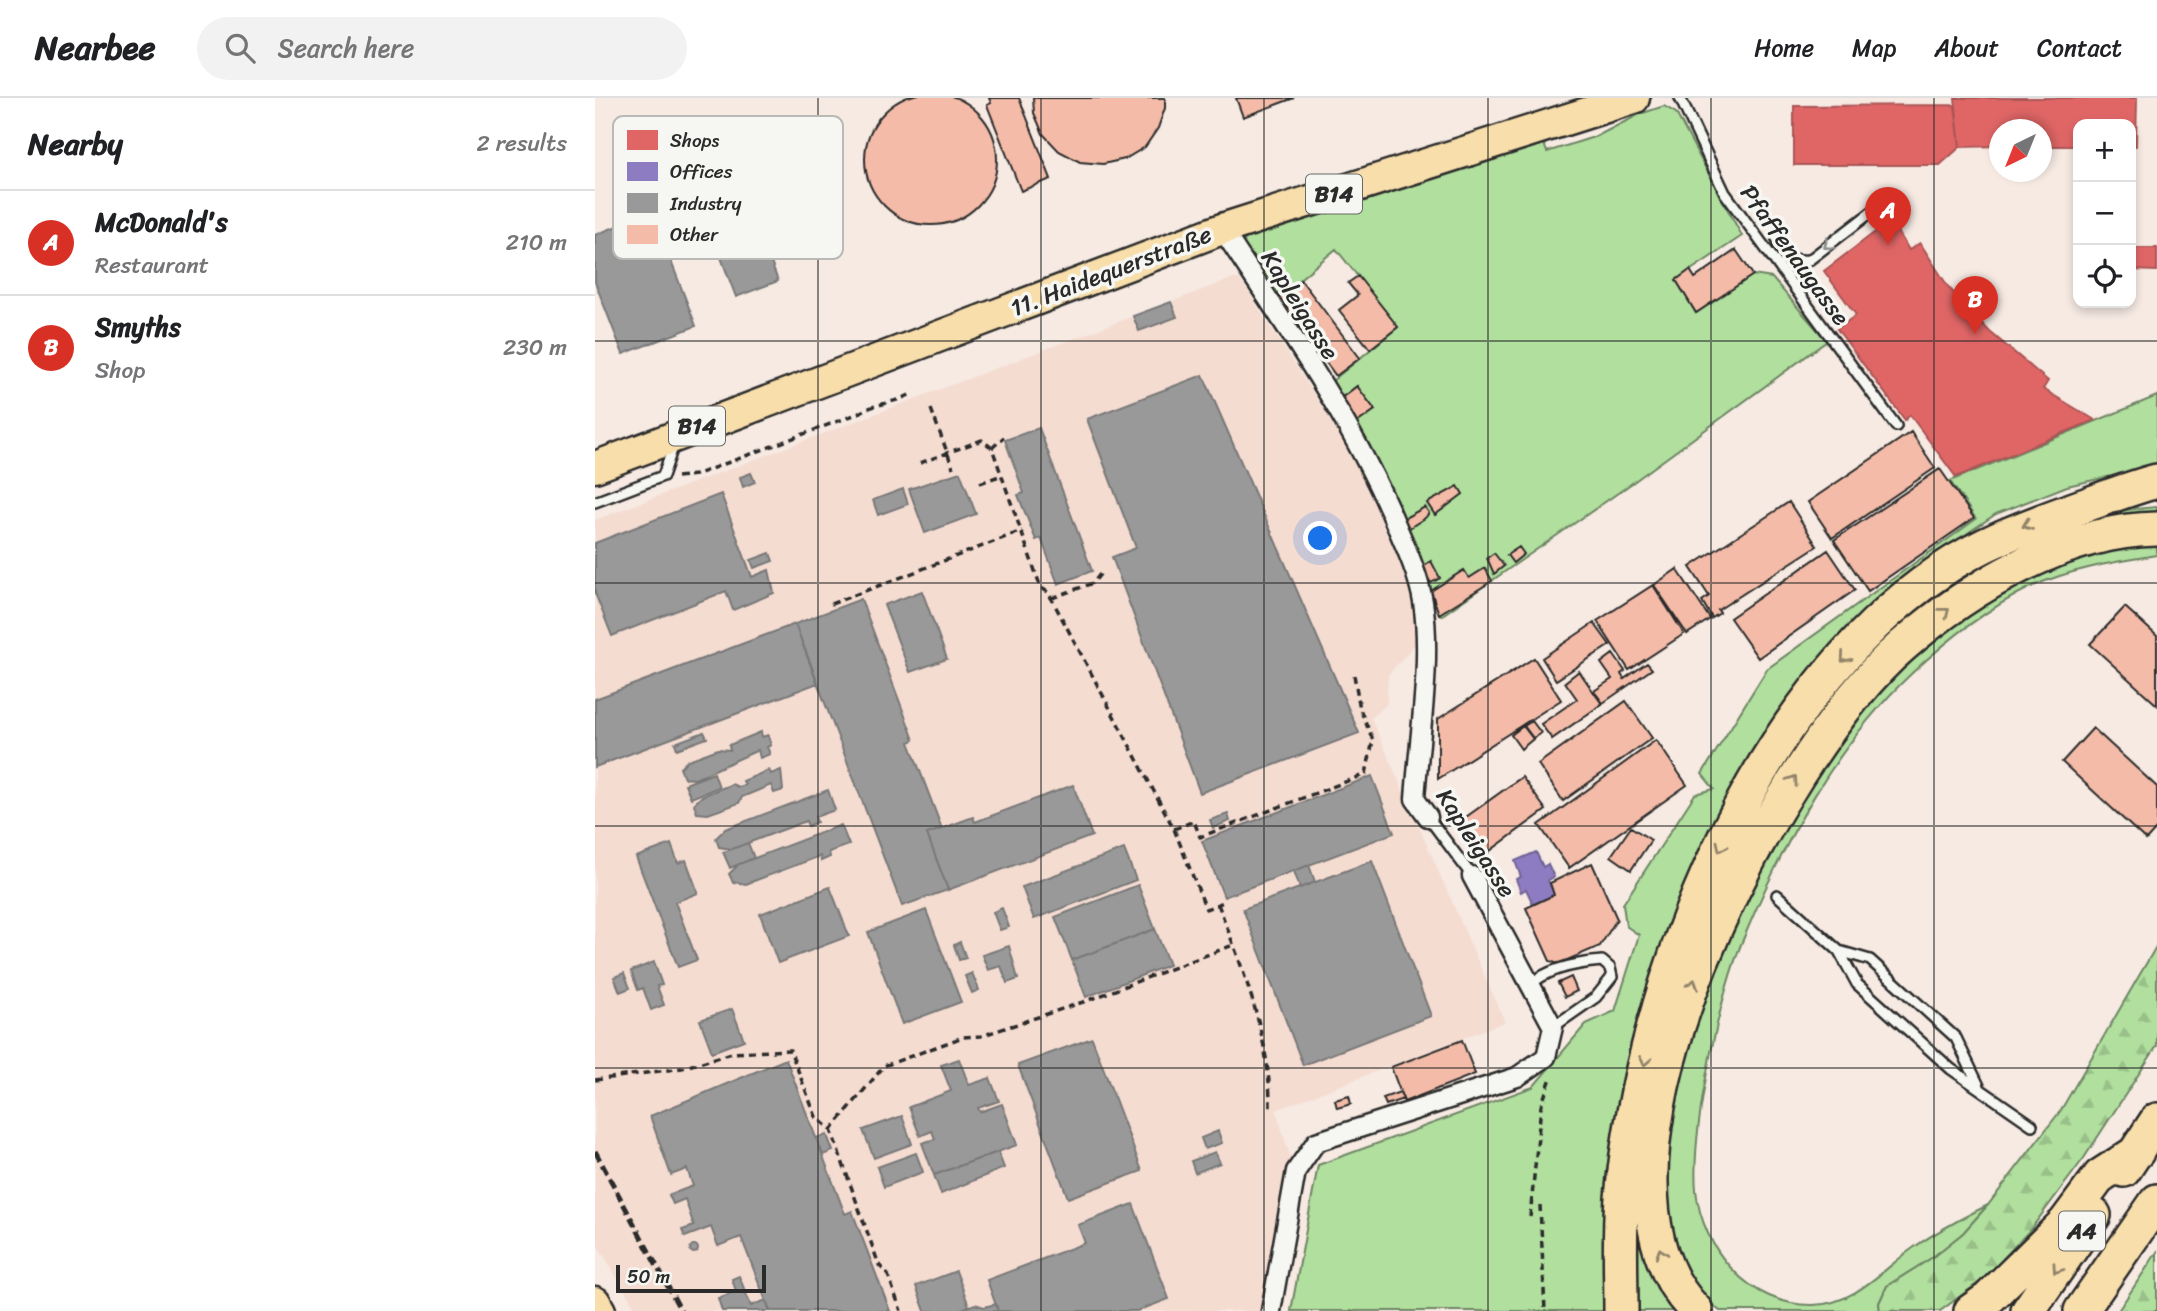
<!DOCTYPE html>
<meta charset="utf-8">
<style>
:root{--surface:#fff;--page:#f2f2f2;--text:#202124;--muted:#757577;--line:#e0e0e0;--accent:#d93025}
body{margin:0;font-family:Sriracha,sans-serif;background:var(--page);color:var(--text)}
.controls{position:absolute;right:21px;top:21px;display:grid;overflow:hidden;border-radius:14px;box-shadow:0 4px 10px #0003}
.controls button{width:63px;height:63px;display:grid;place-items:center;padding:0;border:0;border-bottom:2px solid var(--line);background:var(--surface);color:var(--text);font:35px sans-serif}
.compass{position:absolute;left:1394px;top:21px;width:63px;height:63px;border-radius:50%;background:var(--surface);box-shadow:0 4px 10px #0003;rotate:223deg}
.scale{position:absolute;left:21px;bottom:18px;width:150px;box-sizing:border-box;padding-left:7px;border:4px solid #2b2b2b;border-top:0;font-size:19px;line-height:24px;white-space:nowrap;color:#2b2b2b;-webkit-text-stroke:5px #f6f6f2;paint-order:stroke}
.you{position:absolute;left:726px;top:441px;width:24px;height:24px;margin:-18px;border:5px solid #fff;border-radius:50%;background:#1a73e8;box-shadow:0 0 0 10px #1a73e833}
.badge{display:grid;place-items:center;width:46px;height:46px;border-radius:50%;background:var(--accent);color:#fff;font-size:23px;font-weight:700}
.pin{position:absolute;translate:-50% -58px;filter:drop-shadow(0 2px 4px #0008)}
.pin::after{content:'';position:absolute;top:37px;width:24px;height:21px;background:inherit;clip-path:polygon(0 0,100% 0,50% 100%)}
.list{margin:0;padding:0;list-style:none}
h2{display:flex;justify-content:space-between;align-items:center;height:91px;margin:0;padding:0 28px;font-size:30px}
h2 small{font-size:23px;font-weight:400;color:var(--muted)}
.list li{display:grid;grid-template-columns:46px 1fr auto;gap:21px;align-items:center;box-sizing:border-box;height:105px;padding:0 28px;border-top:2px solid var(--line)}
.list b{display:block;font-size:26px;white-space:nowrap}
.list p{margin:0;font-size:23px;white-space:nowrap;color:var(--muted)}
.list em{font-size:23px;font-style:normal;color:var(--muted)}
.icon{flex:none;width:38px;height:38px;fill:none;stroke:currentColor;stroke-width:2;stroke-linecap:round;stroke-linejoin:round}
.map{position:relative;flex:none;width:1562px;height:1213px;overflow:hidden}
header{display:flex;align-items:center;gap:42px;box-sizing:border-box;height:98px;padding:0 35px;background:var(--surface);border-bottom:2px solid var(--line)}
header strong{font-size:33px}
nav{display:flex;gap:38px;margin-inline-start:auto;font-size:24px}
.search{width:490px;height:63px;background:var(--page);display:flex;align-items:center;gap:18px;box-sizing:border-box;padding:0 24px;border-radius:38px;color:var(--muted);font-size:26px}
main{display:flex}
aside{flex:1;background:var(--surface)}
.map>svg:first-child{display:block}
.built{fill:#f5dcd1}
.green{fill:#b0df9e;stroke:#6e8564;stroke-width:2}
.forest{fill:url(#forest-firs);stroke:#6e8564;stroke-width:2}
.shops{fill:#e06666;stroke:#aa5454;stroke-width:2}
.offices{fill:#8e7cc3;stroke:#706495;stroke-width:2}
.industry{fill:#999;stroke:#787878;stroke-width:2}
.building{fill:#f4bca8;stroke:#2b2b2b;stroke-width:2}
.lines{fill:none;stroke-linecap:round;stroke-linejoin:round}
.lane-casing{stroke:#2b2b2b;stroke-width:14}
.street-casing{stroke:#2b2b2b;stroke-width:23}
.primary-casing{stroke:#2b2b2b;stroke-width:35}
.highway-casing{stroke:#2b2b2b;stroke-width:38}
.path{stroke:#2b2b2b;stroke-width:3.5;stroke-dasharray:7 5;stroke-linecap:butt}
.lane{stroke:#f6f6f2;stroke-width:9}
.street{stroke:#f6f6f2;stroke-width:18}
.primary{stroke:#f8deab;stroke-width:30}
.highway{stroke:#f8deab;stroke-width:33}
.rail{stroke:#2b2b2b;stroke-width:5;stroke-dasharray:10 5;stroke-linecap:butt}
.oneway{stroke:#90908e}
.oneway2{stroke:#92846b}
.grid{fill:none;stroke:#2b2b2b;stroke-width:2;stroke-opacity:0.55}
.labels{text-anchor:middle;stroke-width:7;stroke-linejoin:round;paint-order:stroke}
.shield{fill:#f6f6f2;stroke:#686867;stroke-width:2}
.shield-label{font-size:23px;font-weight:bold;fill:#2b2b2b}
.street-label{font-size:24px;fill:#2b2b2b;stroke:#f6f6f2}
.key{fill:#f6f6f2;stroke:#b9b9b6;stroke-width:2}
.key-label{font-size:19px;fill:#2b2b2b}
</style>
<header>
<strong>Nearbee</strong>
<div class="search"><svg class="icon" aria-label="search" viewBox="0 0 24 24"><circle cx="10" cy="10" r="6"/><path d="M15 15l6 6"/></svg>Search here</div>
<nav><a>Home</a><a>Map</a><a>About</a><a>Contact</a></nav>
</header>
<main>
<aside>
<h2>Nearby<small>2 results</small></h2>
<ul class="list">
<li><span class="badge">A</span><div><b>McDonald's</b><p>Restaurant</p></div><em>210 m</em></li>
<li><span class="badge">B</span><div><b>Smyths</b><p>Shop</p></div><em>230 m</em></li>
</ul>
</aside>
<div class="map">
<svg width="1562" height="1213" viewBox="0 0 1562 1213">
<defs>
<pattern id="forest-firs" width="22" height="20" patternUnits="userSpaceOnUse" patternTransform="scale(1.75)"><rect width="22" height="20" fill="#b0df9e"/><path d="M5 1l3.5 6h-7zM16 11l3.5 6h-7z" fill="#98c088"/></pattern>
</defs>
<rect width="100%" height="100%" fill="#f6eae3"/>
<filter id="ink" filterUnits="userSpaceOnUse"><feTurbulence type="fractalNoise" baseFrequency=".0143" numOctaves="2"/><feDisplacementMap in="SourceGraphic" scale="14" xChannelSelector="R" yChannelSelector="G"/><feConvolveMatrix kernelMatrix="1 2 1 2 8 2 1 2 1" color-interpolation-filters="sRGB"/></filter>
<g filter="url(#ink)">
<path class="built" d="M636,181H645L752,348L784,408L808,465L819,509L823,543L793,577L792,606L776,620L910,924L681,1012L697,1065L671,1213H42L0,1143V422Z"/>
<path class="green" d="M1069,8L1081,15L1147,138L1081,182L1101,215L1158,177L1177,180L1232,243L1033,388L846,518L760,326L780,312L762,288L745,301L737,283L803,229L741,151L683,199L648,153L650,139L657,132L908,55L949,46L952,54L1002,38L1045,16Z
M1562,298V368L1472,388L1401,416L1333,462L1138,701L1017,1213H696L723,1067L938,989L991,926L1020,913L1044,837L1031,828L1028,806L1100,696L1119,691L1107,676L1172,571L1381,421L1355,383Z
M1562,409V424C1455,420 1342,495 1271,569C1157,690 1075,868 1053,1033C1048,1071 1044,1116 1055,1154C1061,1176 1076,1195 1089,1213H1035C1032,1127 1041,1040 1060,955C1100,777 1209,570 1366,469C1423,433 1495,413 1562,409Z
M1562,440V457C1520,464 1475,471 1436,489C1393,510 1350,544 1316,576C1240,648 1190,742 1150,837C1125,893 1096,1031 1101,1092C1107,1151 1154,1208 1218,1207C1260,1206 1286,1173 1318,1150C1342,1133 1367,1120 1393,1107L1368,1135L1338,1159L1292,1188L1284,1205L1285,1213H1125L1107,1199L1081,1160L1068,1101L1074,1018L1102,907L1183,724L1301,566L1439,469Z"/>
<path class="forest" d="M1562,847V948L1489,1060L1435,1132L1390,1180L1345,1213H1285L1284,1205L1292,1188L1338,1159L1368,1135L1393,1107L1466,1012Z
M1562,1154V1213H1523Z"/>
<path class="shops" d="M1360,0H1542L1541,48H1536V26H1483V48H1447V32H1405V48L1365,49Z
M1360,7L1365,49L1345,67H1199V8Z
M1296,122L1314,152L1325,145L1354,190L1395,234L1453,283L1448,291L1500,322L1361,379L1315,317L1310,322L1242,231L1261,217L1229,173Z
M1536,150H1562V173L1536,172Z"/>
<path class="offices" d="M941,754L948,769L953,766L959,779L953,782L959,797L938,806L931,791L926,794L921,781L926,779L920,763Z"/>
<path class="industry" d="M57,114L101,228L28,256L0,184V137Z
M150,132L154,142L166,138L183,183L141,199L124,154L139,148L136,138Z
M576,204L582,219L544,233L538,218Z
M608,277L764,635L605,695L517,459L541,450L492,321Z
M444,330L497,473L463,486L446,440L441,442L423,397L429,395L410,342Z
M365,374L381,416L330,435L314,391Z
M156,375L160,384L148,389L145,379Z
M308,391L313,406L283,417L278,402Z
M126,396L157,479L174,472L179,495L138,512L131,493L17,538L0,495V445Z
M175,455L178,463L159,470L156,462Z
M327,493L352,561L315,574L289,507Z
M266,501L319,642L314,644L347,731L332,736L353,792L307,808L200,526Z
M200,526L223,585L0,669V601Z
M109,634L112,640L82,651L80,645Z
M166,634L167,639L173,637L176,647L172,649L175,656L165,660L163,652L100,681L89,680L85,670L93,662L123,651L135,652L134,647Z
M174,672L176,676L186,672L188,692L179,695L176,687L147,699L144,705L113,716L102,715L99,706L107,698L137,686L143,689L150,687L148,683Z
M119,675L124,689L96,700L90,686Z
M777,678L799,735L629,799L607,743Z
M478,687L497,738L353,792L332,736L378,719L380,724Z
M233,692L240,712L220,719L222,724L213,728L211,723L137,751L124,749L121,740L130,731Z
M633,716L635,723L618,730L615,722Z
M246,727L254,747L234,754L235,759L226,763L225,758L151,786L138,784L134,776L144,766Z
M153,745L159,760L135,770L128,754Z
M76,746L83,765L91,762L103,795L80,804L102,862L83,869L41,759Z
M529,751L541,782L439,821L427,789Z
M777,763L836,918L708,967L648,811Z
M714,767L720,784L705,790L699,773Z
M543,787L560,831L477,862L460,819Z
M235,789L254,838L183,865L165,816Z
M407,810L414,829L405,832L398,814Z
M331,812L366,904L307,926L273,834Z
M560,831L574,867L491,899L477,862Z
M365,844L371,860L364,862L359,847Z
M414,848L423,881L412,885L406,868L393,872L387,857Z
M59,864L67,887L62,888L69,907L56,912L48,890L43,892L36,873Z
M29,875L35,890L25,894L19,879Z
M377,875L384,892L377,895L370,878Z
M137,911L149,942L117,954L105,922Z
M497,940L547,1073L473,1100L423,967Z
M191,961L250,1116L257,1113L295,1213H175L146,1139L123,1148L116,1129L90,1139L87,1132L99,1128L90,1101L78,1106L74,1097L98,1088L92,1071L76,1077L55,1018Z
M364,961L374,987L395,980L404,1003L383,1010L385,1014L407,1006L422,1047L339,1077L327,1045L340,1041L337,1033L325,1038L314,1009L356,993L346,967Z
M307,1018L317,1046L279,1060L268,1032Z
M623,1033L627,1045L610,1051L606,1040Z
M232,1037L238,1053L228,1057L221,1040Z
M403,1054L409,1070L346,1096L339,1077Z
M620,1054L625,1065L600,1075L596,1063Z
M321,1055L328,1074L289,1089L282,1069Z
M538,1106L574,1201L542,1213H403L392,1182L490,1145L483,1127Z
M95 1151a4 4 0 1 1 8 0a4 4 0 1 1-8 0Z
M361,1173L374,1208L362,1213H330L321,1188Z
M144,1178L156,1208L171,1202L175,1213H127L123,1200L141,1193L137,1181Z
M380,1206L389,1209L401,1206L403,1213H362Z"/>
<path class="building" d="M270 61a66 66 0 1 1 132 0a66 66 0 1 1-132 0Z
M394,0H424L456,81L426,93L392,7L396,5Z
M438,0H570V10L563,30L550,49L530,61L508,66L485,64L464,53L448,36L439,15Z
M641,0H699L648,19Z
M1141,152L1158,177L1101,215L1081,182L1095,172L1100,180Z
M763,178L803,229L775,251L744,212L763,197L753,185Z
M706,182L765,260L741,278L683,199Z
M762,288L780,312L760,326L745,301Z
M1316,334L1340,370L1237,440L1213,404Z
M1345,371L1379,420L1273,493L1239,442Z
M863,388L868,396L840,417L832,405Z
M1194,404L1222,448L1123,512L1125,515L1117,520L1107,503L1114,498L1095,469Z
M830,409L834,415L830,420L811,432L806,422Z
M924,449L929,456L918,465L912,457Z
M1233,452L1260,492L1163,560L1135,520Z
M899,455L909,468L899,476L892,460Z
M836,463L845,480L836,485L826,469Z
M890,470L897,483L844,516L836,493L869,472L874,480Z
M1082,471L1115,521L1092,536L1059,487Z
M1058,487L1089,536L1034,572L1002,523Z
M1530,509L1562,538V607L1495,546Z
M999,525L1015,547L961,582L947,560Z
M1018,556L1030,573L1026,576L1029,581L1052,565L1057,571L1008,605L999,593L1017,581L1006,565Z
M939,560L966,602L843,681V621Z
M984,573L1007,606L957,641L946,626L982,601L970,584Z
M1031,603L1057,640L968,703L943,666Z
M937,623L946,635L938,640L929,628Z
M928,628L938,641L926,651L916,637Z
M1498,630L1562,689V730L1551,742L1467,664Z
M1061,642L1092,687L974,770L944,727Z
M927,679L951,712L888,758L864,724Z
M1036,729L1056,742L1036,772L1016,758Z
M997,765L1022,821L1005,848L963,866L955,863L931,810L959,797L955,785Z
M976,879L982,893L970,899L963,885Z
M867,942L880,976L809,1004L796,969Z
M805,994L808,1001L791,1007L788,1000Z
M754,998L756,1006L742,1010L740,1002Z"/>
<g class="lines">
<g class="lane-casing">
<path id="lane" d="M1085,0L1130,95L1301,328
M1182,141C1187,156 1198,164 1214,162L1287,106
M0,404L68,378L79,346
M833,719L877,778
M1182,797L1244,853L1262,886L1356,971L1437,1027
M1244,853L1275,862L1361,940L1384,988
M935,887C953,870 983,865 1007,863L1015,870L1017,879L1001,899L958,929"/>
</g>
<g class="street-casing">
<path id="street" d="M627,131C689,226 758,323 802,429C812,452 824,479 828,504C837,562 824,641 820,701L833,719
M676,1213L701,1073L721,1044L922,979L951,959L958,929L877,778"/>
</g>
<g class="primary-casing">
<path id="primary" d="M0,369L627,131L1039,0
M0,1204L5,1213"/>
</g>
<g class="highway-casing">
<path id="highway" d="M1529,1072L1562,1022
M1026,1213C1026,1176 1024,1137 1027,1100C1047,883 1158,600 1344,474C1392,441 1442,425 1496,405C1518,397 1539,389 1562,383
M1101,1213C960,1072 1184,654 1307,548C1375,489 1470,432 1562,431
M1376,1213L1393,1201L1470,1125L1505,1078L1542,1054
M1433,1213L1499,1117
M1486,1213L1562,1103"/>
</g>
<path class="path" d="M336,311L358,370
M397,350L409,339
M325,365L387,342L397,350L446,490L453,494L579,731L611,811L631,803
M82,379L100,377L262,316C279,305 299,306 316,296
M385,385L407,377
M457,500L498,485L506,475
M236,506L427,433
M579,731L599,723L605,739L771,676L778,642L765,611L759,577
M623,806C648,872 676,940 675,1012
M0,982L87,970L137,955L195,952L221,1019L236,1032L284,1167L293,1177L306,1213
M236,1032L289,968L368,939L386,938L491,903L638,847
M945,1107L950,1213
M935,1119L946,1008L956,980"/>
<use href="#lane" class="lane"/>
<use href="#street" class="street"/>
<use href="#primary" class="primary"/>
<use href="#highway" class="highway"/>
<path class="rail" d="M0,1053L86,1213"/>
</g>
<defs><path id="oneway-chevron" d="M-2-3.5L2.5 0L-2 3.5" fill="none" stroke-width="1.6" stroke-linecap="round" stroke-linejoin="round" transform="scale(1.75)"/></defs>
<use class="oneway" href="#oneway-chevron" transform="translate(1233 147) rotate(143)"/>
<g class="oneway2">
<use href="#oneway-chevron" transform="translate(1432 427) rotate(159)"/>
<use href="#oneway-chevron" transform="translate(1350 514) rotate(-38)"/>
<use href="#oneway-chevron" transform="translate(1250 560) rotate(131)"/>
<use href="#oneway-chevron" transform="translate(1198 682) rotate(-56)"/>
<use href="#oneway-chevron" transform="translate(1126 749) rotate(116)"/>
<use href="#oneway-chevron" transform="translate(1098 886) rotate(-72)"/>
<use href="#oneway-chevron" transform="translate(1050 963) rotate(101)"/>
<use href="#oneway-chevron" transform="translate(1066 1155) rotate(-108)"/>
<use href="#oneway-chevron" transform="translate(1462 1171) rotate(124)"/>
</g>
</g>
<path class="grid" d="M223,0V1213M446,0V1213M669,0V1213M893,0V1213M1116,0V1213M1339,0V1213M0,243H1562M0,485H1562M0,728H1562M0,970H1562"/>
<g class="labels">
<g class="shield">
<rect x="711" y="76.5" width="56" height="39" rx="5"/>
<rect x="74" y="308.5" width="56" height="39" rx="5"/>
<rect x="1464" y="1113.5" width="46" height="39" rx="5"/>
</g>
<g class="shield-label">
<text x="739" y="104">B14</text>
<text x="102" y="336">B14</text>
<text x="1487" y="1141">A4</text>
</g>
<g class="street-label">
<text transform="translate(1200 157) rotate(54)" y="8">Pfaffenaugasse</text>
<text transform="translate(516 173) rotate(-21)" y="8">11. Haidequerstraße</text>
<text transform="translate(705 207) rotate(58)" y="8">Kapleigasse</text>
<text transform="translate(881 745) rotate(57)" y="8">Kapleigasse</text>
</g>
</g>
<rect x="18" y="18" width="230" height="143" rx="10" class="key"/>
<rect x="32" y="32" width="31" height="20" fill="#e06666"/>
<rect x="32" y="64" width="31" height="19" fill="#8e7cc3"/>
<rect x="32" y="95" width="31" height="20" fill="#999"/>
<rect x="32" y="127" width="31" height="19" fill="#f4bca8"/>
<g class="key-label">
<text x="75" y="49">Shops</text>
<text x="75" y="80">Offices</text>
<text x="75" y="112">Industry</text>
<text x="75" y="143">Other</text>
</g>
</svg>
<div class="controls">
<button>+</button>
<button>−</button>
<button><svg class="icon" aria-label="locate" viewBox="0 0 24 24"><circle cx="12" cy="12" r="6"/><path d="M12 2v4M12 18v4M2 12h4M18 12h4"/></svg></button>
</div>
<svg class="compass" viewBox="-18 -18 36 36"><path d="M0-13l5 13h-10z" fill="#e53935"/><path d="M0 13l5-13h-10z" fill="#757577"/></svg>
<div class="scale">50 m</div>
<div class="you"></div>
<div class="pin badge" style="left:1293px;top:147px">A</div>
<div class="pin badge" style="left:1380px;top:236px">B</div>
</div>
</main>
